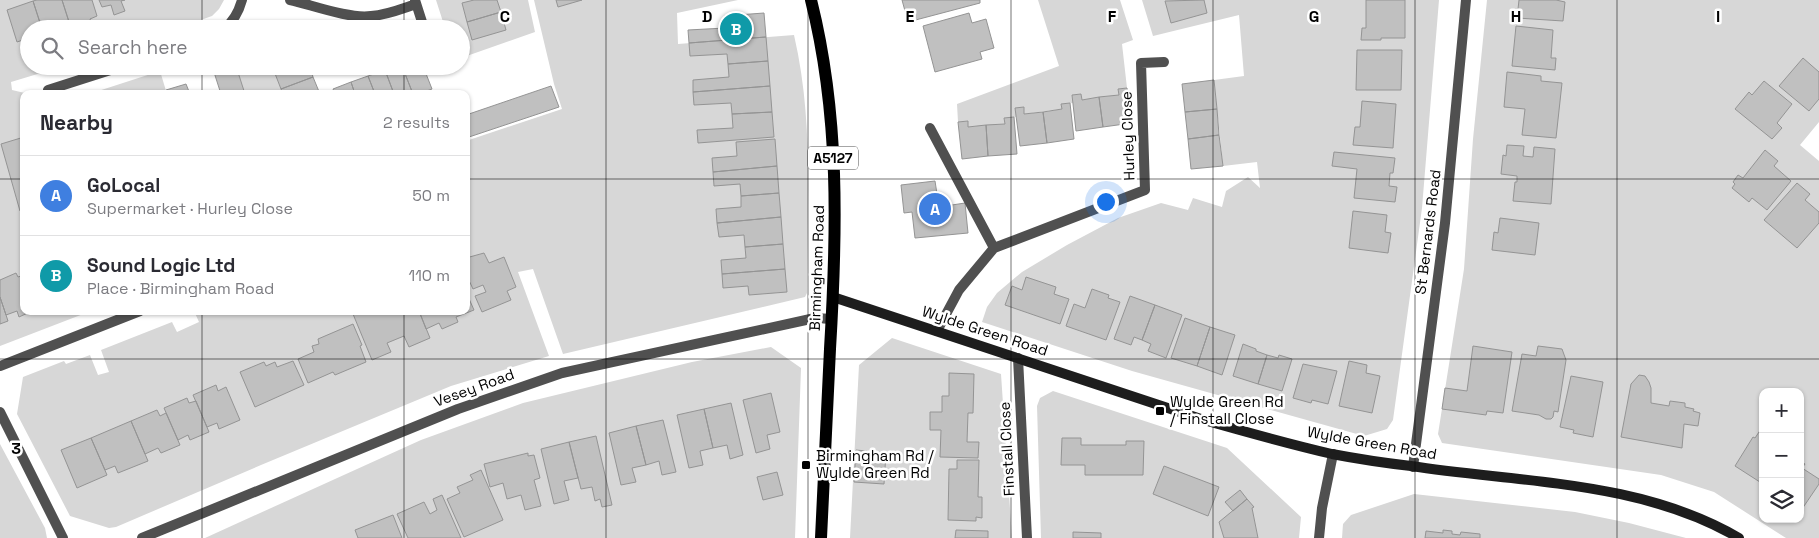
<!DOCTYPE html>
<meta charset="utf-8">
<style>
:root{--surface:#fff;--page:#f7f7f7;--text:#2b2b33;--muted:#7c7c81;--line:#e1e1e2;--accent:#0b8043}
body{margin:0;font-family:"Space Grotesk",sans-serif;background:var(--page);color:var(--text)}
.controls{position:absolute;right:15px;bottom:15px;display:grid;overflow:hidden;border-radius:10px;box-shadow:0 1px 4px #0004}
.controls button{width:45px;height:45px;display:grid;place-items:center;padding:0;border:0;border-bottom:1px solid var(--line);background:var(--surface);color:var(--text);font:25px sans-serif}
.you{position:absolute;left:1105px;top:201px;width:18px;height:18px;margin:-12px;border:4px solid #fff;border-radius:50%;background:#1a73e8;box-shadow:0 0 0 8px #1a73e833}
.badge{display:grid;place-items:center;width:32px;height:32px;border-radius:50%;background:var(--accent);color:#fff;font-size:16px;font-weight:700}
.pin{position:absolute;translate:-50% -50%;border:2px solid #fff;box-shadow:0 1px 5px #0006}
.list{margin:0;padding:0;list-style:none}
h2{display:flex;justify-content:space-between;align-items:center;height:65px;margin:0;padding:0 20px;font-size:21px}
h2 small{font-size:16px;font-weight:400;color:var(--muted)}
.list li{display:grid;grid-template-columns:32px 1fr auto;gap:15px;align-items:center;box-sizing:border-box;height:80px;padding:0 20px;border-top:1px solid var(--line)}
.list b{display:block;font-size:19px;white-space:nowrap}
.list p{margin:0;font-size:16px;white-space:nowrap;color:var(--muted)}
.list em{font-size:16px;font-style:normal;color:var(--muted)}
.icon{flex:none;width:28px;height:28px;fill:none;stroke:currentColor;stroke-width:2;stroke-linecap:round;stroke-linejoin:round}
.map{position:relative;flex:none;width:1819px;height:538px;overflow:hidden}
.search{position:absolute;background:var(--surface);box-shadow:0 1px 4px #0004;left:20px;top:20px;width:450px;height:55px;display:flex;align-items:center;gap:12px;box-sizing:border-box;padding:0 18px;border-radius:28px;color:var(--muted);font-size:19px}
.panel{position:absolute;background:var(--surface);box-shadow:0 1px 4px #0004;left:20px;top:90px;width:450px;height:225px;border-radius:10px}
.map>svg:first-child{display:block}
.green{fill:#d7d7d7;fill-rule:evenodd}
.building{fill:#c0c0c0;stroke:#949494}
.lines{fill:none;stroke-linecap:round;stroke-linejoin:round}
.street{stroke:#505050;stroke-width:10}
.secondary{stroke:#1d1d1d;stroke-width:10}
.primary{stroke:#000;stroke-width:12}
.grid{fill:none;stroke:#000;stroke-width:1;stroke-opacity:0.55}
.poi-dot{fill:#000;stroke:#fff;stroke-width:2}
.labels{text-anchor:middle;stroke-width:5;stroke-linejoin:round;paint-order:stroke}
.shield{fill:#fff;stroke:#4c4c4c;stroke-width:1}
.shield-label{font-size:14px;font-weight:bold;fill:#000}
.street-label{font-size:15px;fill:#000;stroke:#fff}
.poi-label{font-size:15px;fill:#000;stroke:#fff;text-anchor:start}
.grid-label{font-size:16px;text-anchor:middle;font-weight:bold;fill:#000;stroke:#fff;stroke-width:5;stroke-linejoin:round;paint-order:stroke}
</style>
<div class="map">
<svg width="1819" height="538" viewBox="0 0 1819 538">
<rect width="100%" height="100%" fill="#fff"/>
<path class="green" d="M0,0H224L219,9L212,16L175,29H29V66H64L11,82L12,90L29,94H24V311H91L0,346Z
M436,0H528L535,32L461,58V29H444L445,28Z
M534,0H738L677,13L678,44L794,35C814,121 807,206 807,293L805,297L563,354L533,269L518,272L549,356L451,386L261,465L116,527L109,528L70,516L17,414L23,377L64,361L66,364L90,355L98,375L109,372L101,350L172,322L177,332L199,322L194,311H466V141L562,109L554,84Z
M1038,0H1120L1133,40L1122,44L1127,88L1118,89L1119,95L1082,100L1081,94L1072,95L1073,103L1062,104V109L1024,114V107L1016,117L1004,118L1005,124L968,127V121L958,122L957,104L1059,66Z
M1142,0H1439L1422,208L1393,420L1387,429L1364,436L1132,371L982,322L987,307L997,293L1022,272L1067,245L1118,218L1161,203L1188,210L1193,198L1222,207L1226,191L1248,177L1260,188L1257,162L1223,166L1214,80L1244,76L1239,15L1153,36Z
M1487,0H1819V122L1800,145L1819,161V538H1786L1714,492L1661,475L1442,443L1438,434L1464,269L1473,139ZM1763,392H1800V519H1763Z
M236,66H273L283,94H245Z
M160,71L167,94H89Z
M892,338L1001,374L1012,538H850L859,365Z
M771,347L801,368L795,538H205L421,440L523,403L692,362Z
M1053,391L1227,448L1301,517L1299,538H1041L1037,406L1040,398Z
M0,444L45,528L47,538H0Z
M1414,494L1575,512L1629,523L1686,538H1342L1343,524L1351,515Z"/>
<path class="building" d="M37,0H62L70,25L63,29H42L33,1Z
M62,0H92L97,16L90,19L93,29H82L80,22L70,25Z
M99,0H125L121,1L125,11L114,15L111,5L102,7Z
M474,0H497L501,12L467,22L462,3Z
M556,0H582L558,7Z
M902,0H980V3L908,22Z
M1204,0L1207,13L1171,23L1165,1Z
M1366,0H1405V38H1381V40H1361L1362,28H1366Z
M1519,0H1556L1565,2L1563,21L1517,18Z
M33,1L42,29H29V47L26,39L17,42L7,10Z
M501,12L506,30L472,40L467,22Z
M764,13L766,37L689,43L688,30L725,28L724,16Z
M969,13L972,23L986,19L994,48L980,52L982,59L935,72L923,26Z
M1516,26L1553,30L1551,58H1556L1555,70L1512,66Z
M766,37L768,61L728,64L727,54L690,56L689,43Z
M1357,50H1402L1401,90H1356Z
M1803,58L1819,72V99L1809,111L1779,86Z
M768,61L770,86L693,92V80L729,77L728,64Z
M212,66H236L245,94H221Z
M287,66H310L313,77L281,89L274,71Z
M393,66H402L413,94H394L385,70Z
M402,66H423L432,89L419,94H413Z
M385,70L394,94H375L368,76Z
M1507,72L1541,76V81L1562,83L1556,138L1522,135L1525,109L1504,107Z
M368,76L375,94H355L351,82Z
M313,77L320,94H283L281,89Z
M1214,80L1217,109L1185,112L1182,84Z
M1764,81L1792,104L1777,123L1782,128L1772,139L1735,109L1749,92L1752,95Z
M351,82L355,94H335L333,89Z
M186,84L190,94H167L166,90Z
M551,86L559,107L466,138V115Z
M770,86L772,112L732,114L731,103L694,105L693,92Z
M1127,88L1132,123L1103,127L1099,97L1119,95L1118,89Z
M1081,94L1082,100L1099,97L1103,127L1076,131L1072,95Z
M1362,101L1396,104L1393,148L1353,145L1355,127H1360Z
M1070,103L1074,139L1047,143L1043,112L1062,109L1061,104Z
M1024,107V114L1043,112L1047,143L1020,146L1015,108Z
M1217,109L1219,135L1188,139L1185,112Z
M772,112L774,137L698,143L697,130L733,128L732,114Z
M1014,117L1017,154L988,156L986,125L1005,124L1004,118Z
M968,121V127L986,125L988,156L962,159L958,122Z
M1219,135L1223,166L1191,169L1188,139Z
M24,137V210L20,211L1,144Z
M775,139L777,166L713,172L712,158L737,156L736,142Z
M1507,145L1524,146L1523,156L1533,157L1534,147L1555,149L1551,204L1513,201L1515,182H1517V176L1501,174L1503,155L1506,156Z
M1765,150L1778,161L1774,166L1791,181L1767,210L1752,198L1749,202L1732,188L1735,184L1733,182L1738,175L1743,178Z
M1334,152L1395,158L1393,173H1390L1389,186L1397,187L1395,202L1354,198L1357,169L1332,166Z
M777,166L779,193L741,196L740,184L714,186L713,172Z
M935,181L939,207L965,203L968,233L915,238L912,212L904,213L901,185Z
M1797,183L1810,194L1805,200L1819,212V223L1797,248L1764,220Z
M779,193L781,217L717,223L716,209L741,207V196Z
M1353,211L1387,215L1385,232L1391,233L1388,253L1349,248Z
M781,217L783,244L745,247L744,235L719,237L717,223Z
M1500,218L1539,223L1535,255L1492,250L1494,232L1498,233Z
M783,244L785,269L722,274L721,260L746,258L745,247Z
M484,253L489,263L504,257L516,287L507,291L511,300L482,312L475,296L486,292L483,285L473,289L466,274L469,272L466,266V258Z
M785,269L787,292L749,295L748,286L723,288L722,274Z
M16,273L18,277L24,275V311H32L19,317L17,311L6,315L0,297V280Z
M1026,277L1056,287L1054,294L1069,299L1060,324L1005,305L1012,286L1022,290Z
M1092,289L1109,295L1108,298L1120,302L1106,340L1066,326L1074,304L1085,308Z
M466,292L474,310L456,317L458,322L442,329L439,323L426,329L419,311H466Z
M1130,296L1155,305L1142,340L1134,337L1131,345L1114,339Z
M0,297L8,321L0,324Z
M1155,305L1182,315L1166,358L1148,351L1151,344L1142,340Z
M360,311H419L430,338L409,347L404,336L387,343L391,352L372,360L353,314Z
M1185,318L1210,327L1197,366L1171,358Z
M353,324L362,345L360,346L366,362L335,375L333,372L308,383L298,359L314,352L312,346L319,344L318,339Z
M1210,327L1235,335L1222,375L1197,366Z
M1243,344L1256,349V351L1267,355L1258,384L1233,376Z
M1473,346L1512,352L1503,413L1487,411L1486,415L1442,409L1445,388L1467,391Z
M1538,346L1562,349L1566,360L1558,412L1554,411L1553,417L1551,419H1546L1539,415L1512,411L1522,354L1536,356Z
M1267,355L1278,358L1279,355L1292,359L1282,391L1258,384Z
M293,361L304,385L255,407L240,372L264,362L266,366L275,362L277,367Z
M1349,361L1367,365L1366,373L1380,376L1372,413L1339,406Z
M1303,364L1337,371L1328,404L1312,400L1311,403L1293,398Z
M949,373L974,374L973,413H968L967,442H979L978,458L940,457L941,430H930V412H942V396H949Z
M1639,375L1645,376L1649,382L1651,388V403L1669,406L1670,401L1685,403V407L1694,409L1693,411L1700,413L1698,426L1684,424L1682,448L1621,437L1631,384Z
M1571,376L1603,382L1593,437L1573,433L1574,430L1560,427Z
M216,385L218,391L226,387L240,420L219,429L217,423L207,427L193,395Z
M771,393L780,432L767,435L770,449L756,453L743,400Z
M187,398L189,403L196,401L209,432L190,440L188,435L178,440L164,408Z
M731,403L743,455L730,459L727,445L713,448L704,409Z
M704,409L713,448L700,451L703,465L689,468L677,415Z
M157,410L160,416L166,413L180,445L161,453L158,448L145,454L131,421Z
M663,420L676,472L662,475L659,461L646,465L636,426Z
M131,421L148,461L118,473L115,466L105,470L91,438Z
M636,426L646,465L632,468L636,482L621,485L609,433Z
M1763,426V484L1735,466L1753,437L1755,438Z
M596,436L612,505L602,507L600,499L595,501L592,487L581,489L569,442Z
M91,438L107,475L77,488L61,450Z
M1062,438H1081V445H1126V441H1144L1143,475H1085V465H1061Z
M569,442L578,478L564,481L569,500L554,504L541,449Z
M856,450L886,453L884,484L854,482Z
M528,453V456L534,455L540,478L534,480L541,506L525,510L521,495L507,499L503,483L490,487L484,464Z
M957,460H979L978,497H982V518L976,517V521L948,520L949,469H957Z
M1800,461L1805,464L1802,468L1819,479V484L1800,512Z
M1164,466L1219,487L1208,516L1153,494Z
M481,470L503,520L464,537L447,499L460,493L457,487L473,480L470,475Z
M777,472L783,495L763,500L757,477Z
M1240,490L1247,499L1233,511L1225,502Z
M442,495L461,538H408L397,514L424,502L430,514L437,510L433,499Z
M1247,499L1254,507L1252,508L1258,538H1224L1219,522Z
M393,515L402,538H358L355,530Z
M956,530L988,531V538H955Z
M1443,530L1452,531V534L1460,535L1461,532L1480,534V538H1425L1426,531L1443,533Z
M1073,532L1101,533V538H1073Z"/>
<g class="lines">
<path class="street" d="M290,0C312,5 349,19 371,16C387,15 401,9 416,4
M415,0L423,25
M224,29C233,22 239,11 242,0
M48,90L123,66
M930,128L994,248
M937,331L959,290L994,248L1145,190L1141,63L1164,62
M1018,358L1027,538
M0,366L140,311
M0,412L63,538
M1413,467L1445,223L1466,0
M142,538L458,409L562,373L815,318L832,319
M1319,538L1322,508L1333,454"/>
<path class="secondary" d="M833,297L1204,420C1246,432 1289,444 1332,454C1358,459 1385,463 1411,466C1521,483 1640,480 1739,538"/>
<path class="primary" d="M811,0C840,115 837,232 830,349C827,412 824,475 821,538"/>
</g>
<path class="grid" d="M202,0V29M404,0V29M606,0V538M808,0V538M1011,0V538M1213,0V538M1415,0V538M1617,0V538M202,66V94M404,66V94M0,179H24M466,179H1819M202,311V538M404,311V538M0,359H1819"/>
<g class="poi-dot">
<rect x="1155" y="406" width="10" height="10" rx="2.5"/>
<rect x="801" y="460" width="10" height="10" rx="2.5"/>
</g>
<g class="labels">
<rect class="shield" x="808" y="146.5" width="50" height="23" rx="4"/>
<g class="shield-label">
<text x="833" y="163">A5127</text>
</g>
<g class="street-label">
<text transform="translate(1128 136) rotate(-92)" y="5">Hurley Close</text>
<text transform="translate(1428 232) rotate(-83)" y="5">St Bernards Road</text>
<text transform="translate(817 268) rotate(-88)" y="5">Birmingham Road</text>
<text transform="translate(985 331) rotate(18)" y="5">Wylde Green Road</text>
<text transform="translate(474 388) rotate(-20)" y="5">Vesey Road</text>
<text transform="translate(1372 443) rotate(10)" y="5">Wylde Green Road</text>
<text transform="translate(1007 449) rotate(-93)" y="5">Finstall Close</text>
</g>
<g class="poi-label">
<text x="1170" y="407">Wylde Green Rd<tspan x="1170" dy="17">/ Finstall Close</tspan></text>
<text x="816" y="461">Birmingham Rd /<tspan x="816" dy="17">Wylde Green Rd</tspan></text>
</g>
</g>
<g class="grid-label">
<text x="505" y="22">C</text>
<text x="707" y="22">D</text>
<text x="910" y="22">E</text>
<text x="1112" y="22">F</text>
<text x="1314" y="22">G</text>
<text x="1516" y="22">H</text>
<text x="1718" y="22">I</text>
<text x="16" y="454">3</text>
</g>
</svg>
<div class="controls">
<button>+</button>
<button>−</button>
<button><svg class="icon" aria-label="layers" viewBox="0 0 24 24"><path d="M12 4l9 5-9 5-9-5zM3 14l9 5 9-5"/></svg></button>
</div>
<div class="you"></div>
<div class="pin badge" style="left:935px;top:209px;background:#3f7fe0">A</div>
<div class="pin badge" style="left:736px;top:29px;background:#0f9aa8">B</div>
<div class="search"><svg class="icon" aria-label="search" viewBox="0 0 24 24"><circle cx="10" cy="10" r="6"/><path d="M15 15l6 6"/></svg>Search here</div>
<section class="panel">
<h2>Nearby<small>2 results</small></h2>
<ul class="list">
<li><span class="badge" style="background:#3f7fe0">A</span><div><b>GoLocal</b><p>Supermarket · Hurley Close</p></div><em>50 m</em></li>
<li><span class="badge" style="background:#0f9aa8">B</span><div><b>Sound Logic Ltd</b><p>Place · Birmingham Road</p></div><em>110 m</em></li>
</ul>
</section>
</div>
